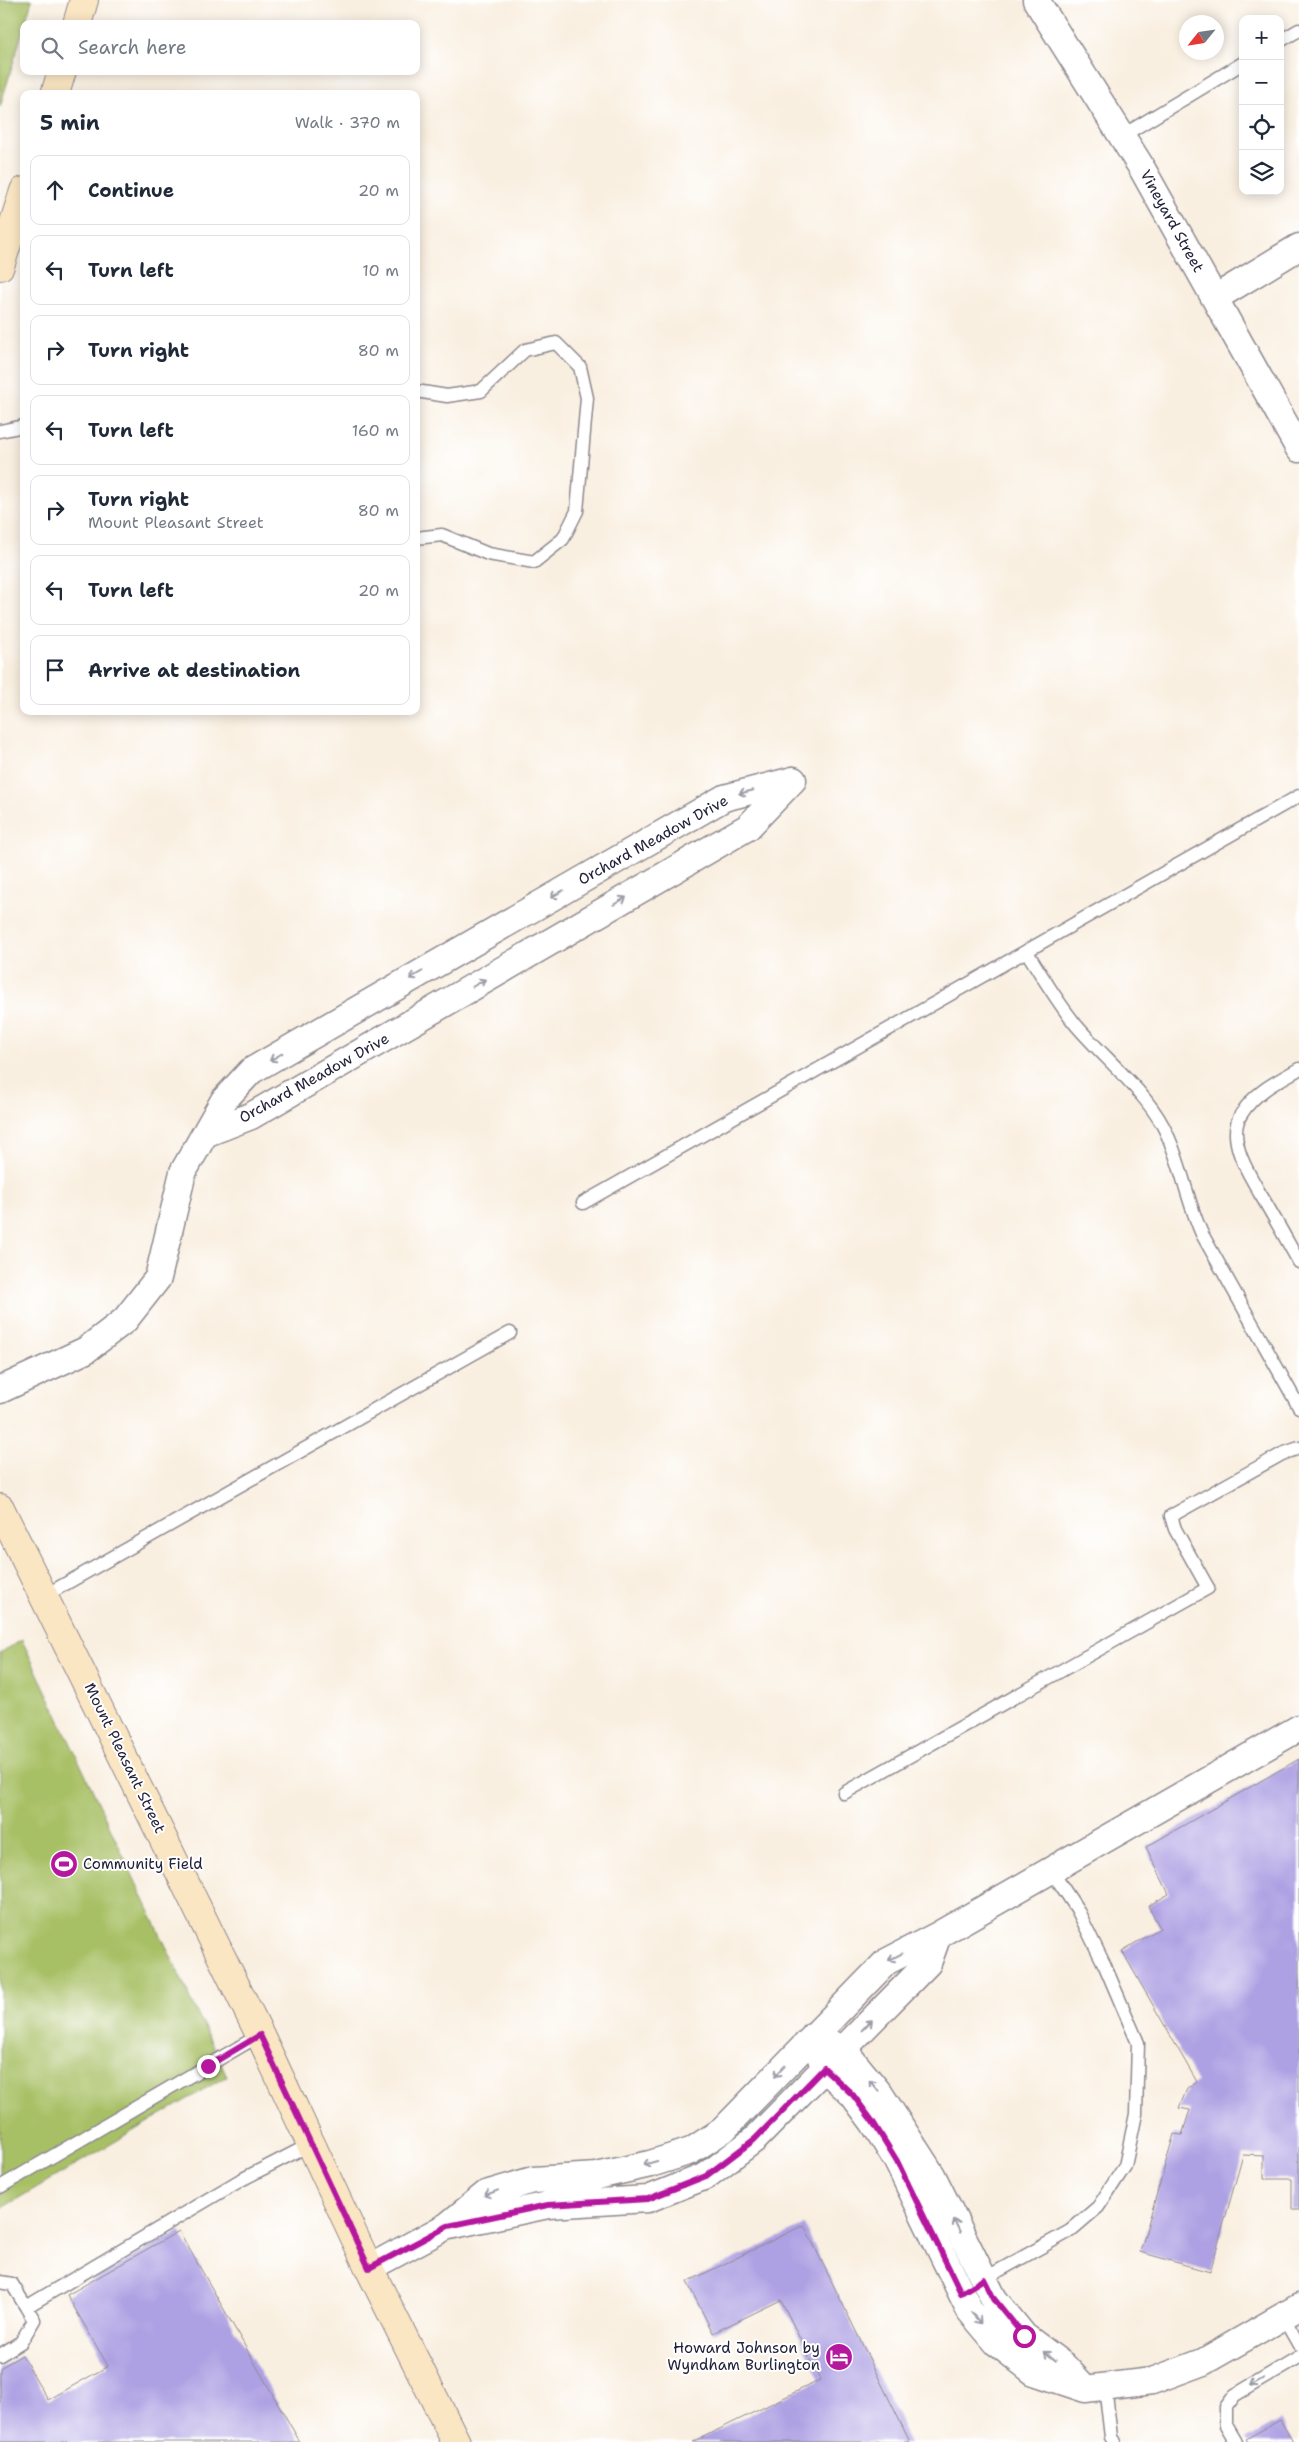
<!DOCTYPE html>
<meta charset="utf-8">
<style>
:root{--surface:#fff;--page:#f6f6f7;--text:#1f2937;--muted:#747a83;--line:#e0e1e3}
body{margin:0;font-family:"Shantell Sans",sans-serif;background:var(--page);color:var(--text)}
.controls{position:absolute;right:15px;top:15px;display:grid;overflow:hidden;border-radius:10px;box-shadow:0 2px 12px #0003}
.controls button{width:45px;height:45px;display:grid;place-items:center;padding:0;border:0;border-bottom:1px solid var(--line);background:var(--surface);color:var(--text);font:25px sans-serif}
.compass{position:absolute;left:1179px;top:15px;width:45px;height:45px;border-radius:50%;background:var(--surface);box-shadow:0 2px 12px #0003;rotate:240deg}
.stop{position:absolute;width:15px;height:15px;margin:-11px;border:4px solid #b5179e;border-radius:50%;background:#fff}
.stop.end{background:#b5179e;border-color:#fff;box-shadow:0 1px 5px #0008}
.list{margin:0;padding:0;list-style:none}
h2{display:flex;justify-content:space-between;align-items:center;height:65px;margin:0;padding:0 20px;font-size:21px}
h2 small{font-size:16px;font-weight:400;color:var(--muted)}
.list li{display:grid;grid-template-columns:32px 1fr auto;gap:15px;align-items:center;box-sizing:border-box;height:70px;margin:0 10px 10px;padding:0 10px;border:1px solid var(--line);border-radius:10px}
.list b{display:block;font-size:19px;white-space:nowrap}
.list p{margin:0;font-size:16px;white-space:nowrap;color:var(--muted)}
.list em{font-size:16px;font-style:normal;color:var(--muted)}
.icon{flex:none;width:28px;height:28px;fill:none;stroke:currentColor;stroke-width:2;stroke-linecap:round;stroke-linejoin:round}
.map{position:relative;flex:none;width:1299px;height:2442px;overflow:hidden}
.search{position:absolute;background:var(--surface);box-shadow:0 2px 12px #0003;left:20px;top:20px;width:400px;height:55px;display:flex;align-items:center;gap:12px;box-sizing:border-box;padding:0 18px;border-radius:10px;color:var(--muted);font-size:19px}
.panel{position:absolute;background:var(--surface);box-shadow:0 2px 12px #0003;left:20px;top:90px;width:400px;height:625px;border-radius:10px}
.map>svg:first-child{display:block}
.green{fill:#a8c065;stroke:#657150}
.building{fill:#aea1e3}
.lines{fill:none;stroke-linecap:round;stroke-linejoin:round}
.lane-casing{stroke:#8e888e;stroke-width:15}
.street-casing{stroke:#8e888e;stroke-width:29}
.secondary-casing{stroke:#8e888e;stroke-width:30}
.lane{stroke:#fff;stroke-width:12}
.street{stroke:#fff;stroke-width:26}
.secondary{stroke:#fbe6c3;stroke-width:28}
.oneway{stroke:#9c9ca7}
.route{stroke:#b5179e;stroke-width:6}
.labels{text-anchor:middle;stroke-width:4;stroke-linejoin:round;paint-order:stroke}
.street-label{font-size:15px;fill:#22223b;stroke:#fff}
.poi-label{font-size:15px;fill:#22223b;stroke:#fff;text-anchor:start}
</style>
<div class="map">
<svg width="1299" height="2442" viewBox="0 0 1299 2442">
<rect width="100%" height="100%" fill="#fff"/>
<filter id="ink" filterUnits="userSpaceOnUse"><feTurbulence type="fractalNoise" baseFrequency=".02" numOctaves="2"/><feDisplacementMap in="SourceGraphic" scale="10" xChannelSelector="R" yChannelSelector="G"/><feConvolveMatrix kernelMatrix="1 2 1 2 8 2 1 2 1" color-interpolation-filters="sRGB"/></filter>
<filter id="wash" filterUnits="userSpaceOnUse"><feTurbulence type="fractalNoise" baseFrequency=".0096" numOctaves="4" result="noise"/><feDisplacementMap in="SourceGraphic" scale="20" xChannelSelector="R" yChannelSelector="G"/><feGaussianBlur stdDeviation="1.12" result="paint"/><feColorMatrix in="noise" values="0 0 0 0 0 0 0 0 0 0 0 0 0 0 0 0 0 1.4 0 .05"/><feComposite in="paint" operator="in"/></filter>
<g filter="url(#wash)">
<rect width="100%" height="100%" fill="#f9efe0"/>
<path class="green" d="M0,0H32L0,107Z
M22,1640L227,2076L0,2209V1653Z"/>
<g id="blocks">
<path class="building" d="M1299,1759V2210H1292V2179H1264V2156L1243,2155L1210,2272L1140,2252L1174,2134L1182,2135L1190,2110L1179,2108L1187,2089L1197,2082L1122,1951L1160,1928L1148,1906L1169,1894L1146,1847Z
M804,2225L910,2442H693L820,2380L781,2300L713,2333L687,2282Z
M179,2231L300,2442H0V2368L22,2355L48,2400L108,2366L67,2295Z
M1280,2420L1293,2442H1248L1246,2439Z"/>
</g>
</g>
<g filter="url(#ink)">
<use href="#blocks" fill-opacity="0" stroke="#8e888e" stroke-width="1"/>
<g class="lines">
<g class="lane-casing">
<path id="lane" d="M1280,41L1299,30
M1122,136L1243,63
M416,391L447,396L481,391L525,350L556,343L580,367L587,398L577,511L563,539L534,562L488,554L442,535L416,538
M0,431L24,426
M1027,952C1042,976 1057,1002 1076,1025C1103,1057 1143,1089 1163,1126C1181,1160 1186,1199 1202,1234L1299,1407
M1299,1069C1278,1081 1255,1092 1242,1113C1234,1124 1235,1138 1239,1151C1243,1165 1252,1179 1259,1192C1273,1215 1286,1239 1299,1262
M583,1203L1299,796
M44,1596L510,1333
M844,1793L1208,1588L1175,1529L1171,1516L1282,1454L1299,1448
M0,2187L260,2035
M982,2280L1070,2231L1098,2207L1125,2166L1136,2114L1138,2043L1105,1966L1077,1909L1051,1870
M0,2282L12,2284L26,2307L239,2181L311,2144
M1282,2315L1299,2345
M0,2355L21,2342L34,2320L26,2307
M1105,2386L1111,2437L1114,2442
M1236,2442L1226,2425V2407L1235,2395L1299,2357"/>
</g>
<g class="street-casing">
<path id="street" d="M1036,0L1140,165L1299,449
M1215,298L1299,247
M207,1133L251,1116L748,827L793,780
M0,1390L86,1350L125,1320L158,1278L183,1172L224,1100L251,1071L724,798L793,780
M814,2035L824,2068L853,2095L873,2122L897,2161L970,2311L997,2343L1034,2372L1085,2389L1152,2381L1203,2362L1299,2307
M827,2042L843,2049L880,2094L932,2175L994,2299L1024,2336L1063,2365L1082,2385
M449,2226L548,2205L648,2199L706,2176L755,2139L928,1963L938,1935
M369,2268L447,2226L486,2194L533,2180L597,2176L650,2164L691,2151L723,2130L886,1962L938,1935L1299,1728"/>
</g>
<g class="secondary-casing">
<path id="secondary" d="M77,24L84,0
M55,94L62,71
M0,266L24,191
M0,1508L260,2035L369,2268L456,2442"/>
</g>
<use href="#lane" class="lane"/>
<use href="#street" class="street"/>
<use href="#secondary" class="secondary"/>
</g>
<defs><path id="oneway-shaft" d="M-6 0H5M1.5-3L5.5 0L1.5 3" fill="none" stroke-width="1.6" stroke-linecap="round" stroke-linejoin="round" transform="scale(1.25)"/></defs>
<g class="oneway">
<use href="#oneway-shaft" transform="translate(746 792) rotate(166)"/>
<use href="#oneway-shaft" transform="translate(557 894) rotate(150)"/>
<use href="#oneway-shaft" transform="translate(620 901) rotate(-30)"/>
<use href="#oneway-shaft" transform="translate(416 975) rotate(150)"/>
<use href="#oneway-shaft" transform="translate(479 983) rotate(-30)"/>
<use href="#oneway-shaft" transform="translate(276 1057) rotate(150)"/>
<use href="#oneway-shaft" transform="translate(895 1957) rotate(153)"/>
<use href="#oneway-shaft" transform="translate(867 2025) rotate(-45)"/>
<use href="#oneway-shaft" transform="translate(780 2071) rotate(134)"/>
<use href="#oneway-shaft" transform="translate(874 2086) rotate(-130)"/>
<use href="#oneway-shaft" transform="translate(650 2163) rotate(165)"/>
<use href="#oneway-shaft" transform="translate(491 2193) rotate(159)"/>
<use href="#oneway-shaft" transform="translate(957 2226) rotate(-116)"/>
<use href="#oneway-shaft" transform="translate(976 2318) rotate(49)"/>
<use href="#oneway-shaft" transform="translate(1050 2356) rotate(-142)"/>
<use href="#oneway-shaft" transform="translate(1257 2382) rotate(150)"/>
</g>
</g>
<g class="lines" filter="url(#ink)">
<path class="route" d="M208,2066L260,2035L369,2268L448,2226L548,2205L648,2199L706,2176L755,2139L824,2068L853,2095L873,2122L897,2161L961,2293L984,2279L994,2299L1024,2336"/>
</g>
<defs>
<g id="stadium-disc" transform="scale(1.4375)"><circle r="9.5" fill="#b5179e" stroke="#fff"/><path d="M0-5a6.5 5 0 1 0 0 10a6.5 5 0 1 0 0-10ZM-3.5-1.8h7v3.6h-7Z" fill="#fff"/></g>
<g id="hotel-disc" transform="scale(1.4375)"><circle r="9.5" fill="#b5179e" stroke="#fff"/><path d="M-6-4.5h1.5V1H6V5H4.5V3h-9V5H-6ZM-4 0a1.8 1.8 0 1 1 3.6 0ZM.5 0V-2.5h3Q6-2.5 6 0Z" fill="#fff"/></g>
</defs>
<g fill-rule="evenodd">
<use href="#stadium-disc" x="64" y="1864"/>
<use href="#hotel-disc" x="839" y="2357"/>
</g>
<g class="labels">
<g class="street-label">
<text transform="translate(1172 221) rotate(61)" y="5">Vineyard Street</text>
<text transform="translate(653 840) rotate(-29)" y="5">Orchard Meadow Drive</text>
<text transform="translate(314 1078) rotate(-29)" y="5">Orchard Meadow Drive</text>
<text transform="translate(125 1758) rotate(64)" y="5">Mount Pleasant Street</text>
</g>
<g class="poi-label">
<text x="83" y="1869">Community Field</text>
<text x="820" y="2353" text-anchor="end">Howard Johnson by<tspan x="820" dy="17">Wyndham Burlington</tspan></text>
</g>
</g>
</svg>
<div class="controls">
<button>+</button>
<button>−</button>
<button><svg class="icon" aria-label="locate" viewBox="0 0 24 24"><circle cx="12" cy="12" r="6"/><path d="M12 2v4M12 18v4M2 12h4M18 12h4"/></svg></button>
<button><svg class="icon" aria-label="layers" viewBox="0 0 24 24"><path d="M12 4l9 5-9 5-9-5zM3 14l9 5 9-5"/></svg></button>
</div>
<svg class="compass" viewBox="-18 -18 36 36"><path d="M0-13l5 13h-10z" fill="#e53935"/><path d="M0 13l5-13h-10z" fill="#747a83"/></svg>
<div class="stop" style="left:1024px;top:2336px"></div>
<div class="stop end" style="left:208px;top:2066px"></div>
<div class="search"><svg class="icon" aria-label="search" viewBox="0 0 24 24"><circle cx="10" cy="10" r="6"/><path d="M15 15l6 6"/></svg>Search here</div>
<section class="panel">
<h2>5 min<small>Walk · 370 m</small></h2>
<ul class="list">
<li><svg class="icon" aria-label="ahead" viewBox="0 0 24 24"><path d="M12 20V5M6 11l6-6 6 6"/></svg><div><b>Continue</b></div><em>20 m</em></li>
<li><svg class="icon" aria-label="left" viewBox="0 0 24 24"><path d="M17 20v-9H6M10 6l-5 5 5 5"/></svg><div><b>Turn left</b></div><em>10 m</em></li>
<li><svg class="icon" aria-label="right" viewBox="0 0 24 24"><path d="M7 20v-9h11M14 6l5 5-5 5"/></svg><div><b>Turn right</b></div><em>80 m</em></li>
<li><svg class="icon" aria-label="left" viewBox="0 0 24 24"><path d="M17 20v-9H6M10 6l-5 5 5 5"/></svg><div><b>Turn left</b></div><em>160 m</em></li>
<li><svg class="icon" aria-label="right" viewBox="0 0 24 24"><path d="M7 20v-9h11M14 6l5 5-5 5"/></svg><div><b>Turn right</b><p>Mount Pleasant Street</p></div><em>80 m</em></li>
<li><svg class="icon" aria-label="left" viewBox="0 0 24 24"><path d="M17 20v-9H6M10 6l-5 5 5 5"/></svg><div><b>Turn left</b></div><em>20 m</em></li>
<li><svg class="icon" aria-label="arrive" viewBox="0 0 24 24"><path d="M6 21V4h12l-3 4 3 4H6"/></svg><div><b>Arrive at destination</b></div></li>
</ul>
</section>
</div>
